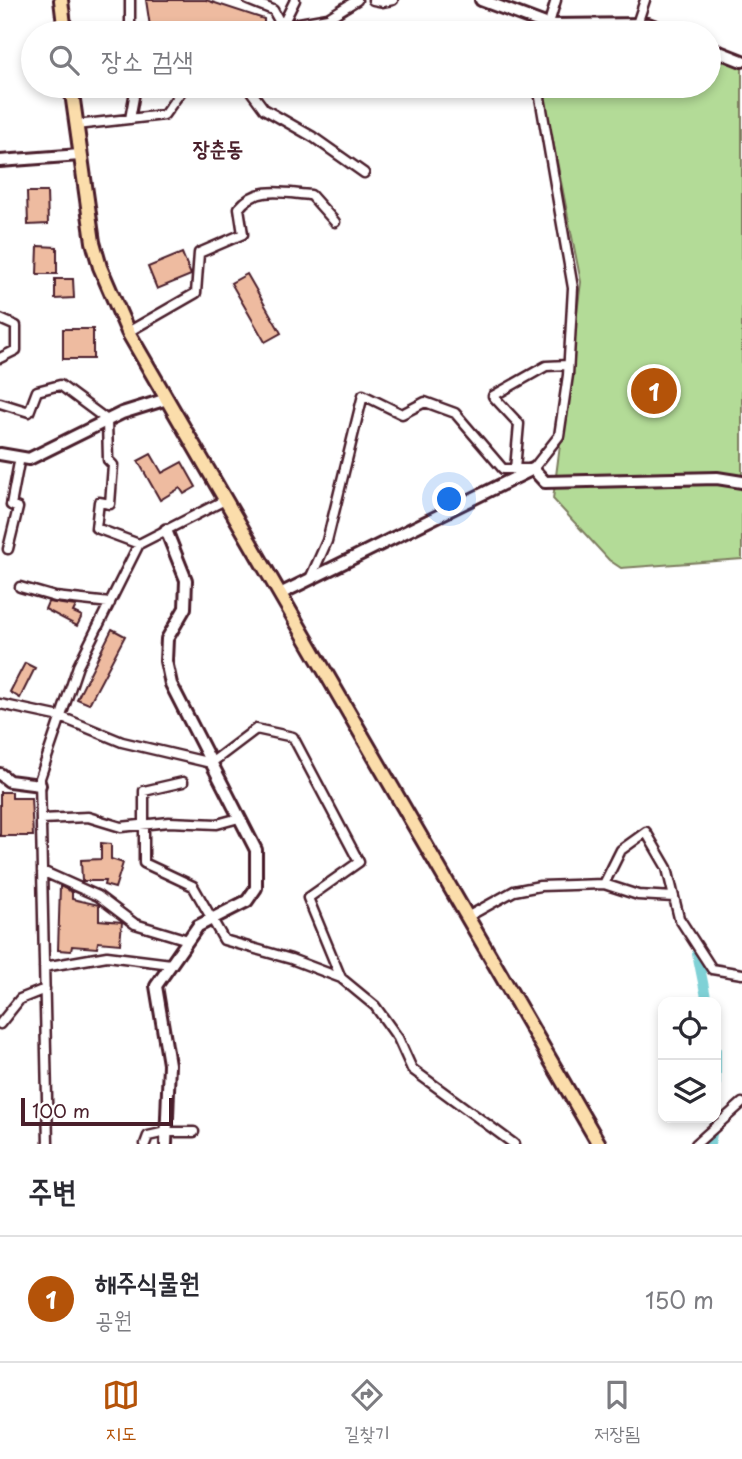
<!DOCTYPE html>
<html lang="ko">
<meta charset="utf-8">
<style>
:root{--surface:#fff;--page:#f2f2f3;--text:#2b2b33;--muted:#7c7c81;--line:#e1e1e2;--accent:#b45309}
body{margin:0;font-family:"Playpen Sans","Poor Story",sans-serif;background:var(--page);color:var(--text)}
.controls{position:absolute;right:21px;bottom:21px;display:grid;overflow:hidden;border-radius:14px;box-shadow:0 4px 10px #0003}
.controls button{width:63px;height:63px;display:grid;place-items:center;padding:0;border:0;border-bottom:2px solid var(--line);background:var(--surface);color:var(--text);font:35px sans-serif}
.scale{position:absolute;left:21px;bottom:18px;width:152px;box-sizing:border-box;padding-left:7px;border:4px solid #4a1f2b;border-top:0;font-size:19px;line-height:24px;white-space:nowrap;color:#4a1f2b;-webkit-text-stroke:5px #fff;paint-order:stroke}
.you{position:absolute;left:450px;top:500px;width:24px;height:24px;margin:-18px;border:5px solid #fff;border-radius:50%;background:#1a73e8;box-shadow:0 0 0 10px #1a73e833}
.badge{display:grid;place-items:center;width:46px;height:46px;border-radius:50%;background:var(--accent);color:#fff;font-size:23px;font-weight:700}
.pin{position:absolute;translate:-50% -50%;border:4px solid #fff;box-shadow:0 2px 7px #0006}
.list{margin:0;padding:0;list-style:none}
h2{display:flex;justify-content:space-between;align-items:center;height:91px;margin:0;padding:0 28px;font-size:30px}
h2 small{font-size:23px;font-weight:400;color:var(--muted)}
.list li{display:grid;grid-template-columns:46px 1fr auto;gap:21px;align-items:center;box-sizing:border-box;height:126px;padding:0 28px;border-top:2px solid var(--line)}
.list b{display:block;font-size:26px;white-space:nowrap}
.list p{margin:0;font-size:23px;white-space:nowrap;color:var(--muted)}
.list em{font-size:23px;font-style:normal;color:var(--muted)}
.icon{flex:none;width:38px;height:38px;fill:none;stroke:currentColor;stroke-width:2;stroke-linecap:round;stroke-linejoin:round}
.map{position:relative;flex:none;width:742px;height:1144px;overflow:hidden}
.search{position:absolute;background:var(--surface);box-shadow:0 4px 10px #0003;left:21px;right:21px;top:21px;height:77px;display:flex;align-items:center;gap:18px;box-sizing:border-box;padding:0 24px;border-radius:38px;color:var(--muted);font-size:26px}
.sheet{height:217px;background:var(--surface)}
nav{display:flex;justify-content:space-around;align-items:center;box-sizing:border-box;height:98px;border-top:2px solid var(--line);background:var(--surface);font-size:19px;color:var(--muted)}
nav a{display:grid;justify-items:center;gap:4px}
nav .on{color:var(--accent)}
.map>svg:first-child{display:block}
.garden{fill:#b3db97;stroke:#7e7d61;stroke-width:2}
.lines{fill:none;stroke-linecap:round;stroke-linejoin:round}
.canal{stroke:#7fd1d6;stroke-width:10}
.building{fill:#eebba0;stroke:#4a1f2b;stroke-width:2}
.street-casing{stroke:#4a1f2b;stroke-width:13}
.secondary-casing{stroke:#4a1f2b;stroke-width:16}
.primary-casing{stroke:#4a1f2b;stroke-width:18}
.street{stroke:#fff;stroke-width:8}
.secondary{stroke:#fff;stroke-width:10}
.primary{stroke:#fbddab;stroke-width:12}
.labels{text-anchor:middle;stroke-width:7;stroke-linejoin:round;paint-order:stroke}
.quarter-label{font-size:21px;font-weight:bold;fill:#4a1f2b;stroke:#fff}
</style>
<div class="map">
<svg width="742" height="1144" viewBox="0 0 742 1144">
<rect width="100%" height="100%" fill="#fff"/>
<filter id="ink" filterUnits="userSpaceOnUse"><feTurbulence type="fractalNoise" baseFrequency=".0143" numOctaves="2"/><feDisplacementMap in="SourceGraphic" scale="14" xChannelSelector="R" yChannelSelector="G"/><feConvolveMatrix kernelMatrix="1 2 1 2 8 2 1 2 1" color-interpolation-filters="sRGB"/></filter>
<g filter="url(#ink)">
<path class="garden" d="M709,55L742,67V559L621,568L609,560L553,499L581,282L542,86H709Z"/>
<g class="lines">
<path class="canal" d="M697,953L707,1002
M716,1050V1116
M710,1144L714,1124"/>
</g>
<path class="building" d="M146,0H206L264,19V33H151Z
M27,192H47L48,224L28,225Z
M38,246L57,247V274H37Z
M182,253L191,275L157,289L148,267Z
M247,274L281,333L265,342L231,283Z
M55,279H73L74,298L55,299Z
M63,329H93V359H63Z
M151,454L162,473L182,462L196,487L184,494L180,488L160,500L138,461Z
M48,602L76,606L73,612L82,616L77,626L45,609Z
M112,629L125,636L89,704L77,699Z
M25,663L35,668L20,698L10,692Z
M0,792H12V798H31L33,836H0Z
M101,843L111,844V859L123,863L115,888L104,885L105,881H82L81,860L101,859Z
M60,886L72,892V899L99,905V920L122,922L120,944L98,942L97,948L72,946L71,951L58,950Z"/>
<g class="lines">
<g class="street-casing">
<path id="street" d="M248,0L273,10L282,26L278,33
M373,0L383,2L393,0
M637,24L645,0
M282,26L295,0
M130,33V0
M292,33L282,26L328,18L357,0
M546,33L556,0
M247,86L264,109L313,137L364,173
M337,86L338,87
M130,119L136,86
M76,125L164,115L185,86
M0,319L16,326V350L0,358
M128,332L196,293L199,253L243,234L239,208C257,185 284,193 311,195L335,222
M0,403L29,412L37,391L60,385L107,420L108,460L113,465L110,504L99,502L96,528L139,544
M515,469L519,424L493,396L546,366L568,365
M8,549L18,508L11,505L20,457
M310,579L327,541L363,395L402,414L425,402L455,413L503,469H533L559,436L568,375L573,288L538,86
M20,587L55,597L110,603
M0,704L61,717L122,742L211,763L256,729L293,737L359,862L308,898L341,978L375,1006L398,1038L412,1069L514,1144
M183,782L144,791V863L193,886L224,940L291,959L341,978
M41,819L88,817L121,827L169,822L217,824L239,818
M42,871L98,896L135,924L188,940
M604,884L621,850L646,832L667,868L679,918L712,969L742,974
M467,917L514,891L540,886L604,884L638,895L674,897
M44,967L107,956L171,964
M0,1024L20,999L45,989
M48,1144L40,778L78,666L139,544L225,500
M145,1144L148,1136L166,1132H194
M696,1144L742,1103"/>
</g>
<g class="secondary-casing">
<path id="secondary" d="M481,0L548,25L648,24L672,33
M709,48L742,61
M0,161L80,155
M0,454L29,459L122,413L167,399
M280,594L533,469L545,482L717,478L742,482
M0,774L9,781L40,785
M166,1144L169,1064L156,986L198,926L247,901L256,888V850L171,684L166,661L167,639L185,608L186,580L166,530"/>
</g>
<g class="primary-casing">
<path id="primary" d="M61,0L65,33
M71,86L93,242L100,267L128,332L599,1144"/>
</g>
<use href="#street" class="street"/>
<use href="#secondary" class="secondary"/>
<use href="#primary" class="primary"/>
</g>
</g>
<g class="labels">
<g class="quarter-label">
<text x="218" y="156">장춘동</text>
</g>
</g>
</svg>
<div class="controls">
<button><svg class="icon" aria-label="locate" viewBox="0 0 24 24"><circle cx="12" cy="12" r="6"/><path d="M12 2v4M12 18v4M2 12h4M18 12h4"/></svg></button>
<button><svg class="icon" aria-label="layers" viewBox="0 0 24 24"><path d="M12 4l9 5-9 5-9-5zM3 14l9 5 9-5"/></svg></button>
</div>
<div class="scale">100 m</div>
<div class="you"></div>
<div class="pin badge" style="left:654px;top:391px">1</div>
<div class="search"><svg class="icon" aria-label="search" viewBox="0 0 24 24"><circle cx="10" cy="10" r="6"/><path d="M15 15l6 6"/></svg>장소 검색</div>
</div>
<section class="sheet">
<h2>주변<small></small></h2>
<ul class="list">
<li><span class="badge">1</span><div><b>해주식물원</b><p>공원</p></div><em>150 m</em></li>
</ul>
</section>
<nav>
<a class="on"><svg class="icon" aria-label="map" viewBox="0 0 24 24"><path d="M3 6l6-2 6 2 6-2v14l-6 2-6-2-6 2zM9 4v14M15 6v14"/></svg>지도</a>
<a><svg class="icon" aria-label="directions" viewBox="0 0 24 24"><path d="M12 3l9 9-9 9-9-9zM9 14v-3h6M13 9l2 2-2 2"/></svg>길찾기</a>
<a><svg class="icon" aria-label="saved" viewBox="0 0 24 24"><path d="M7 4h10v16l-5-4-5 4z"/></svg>저장됨</a>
</nav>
